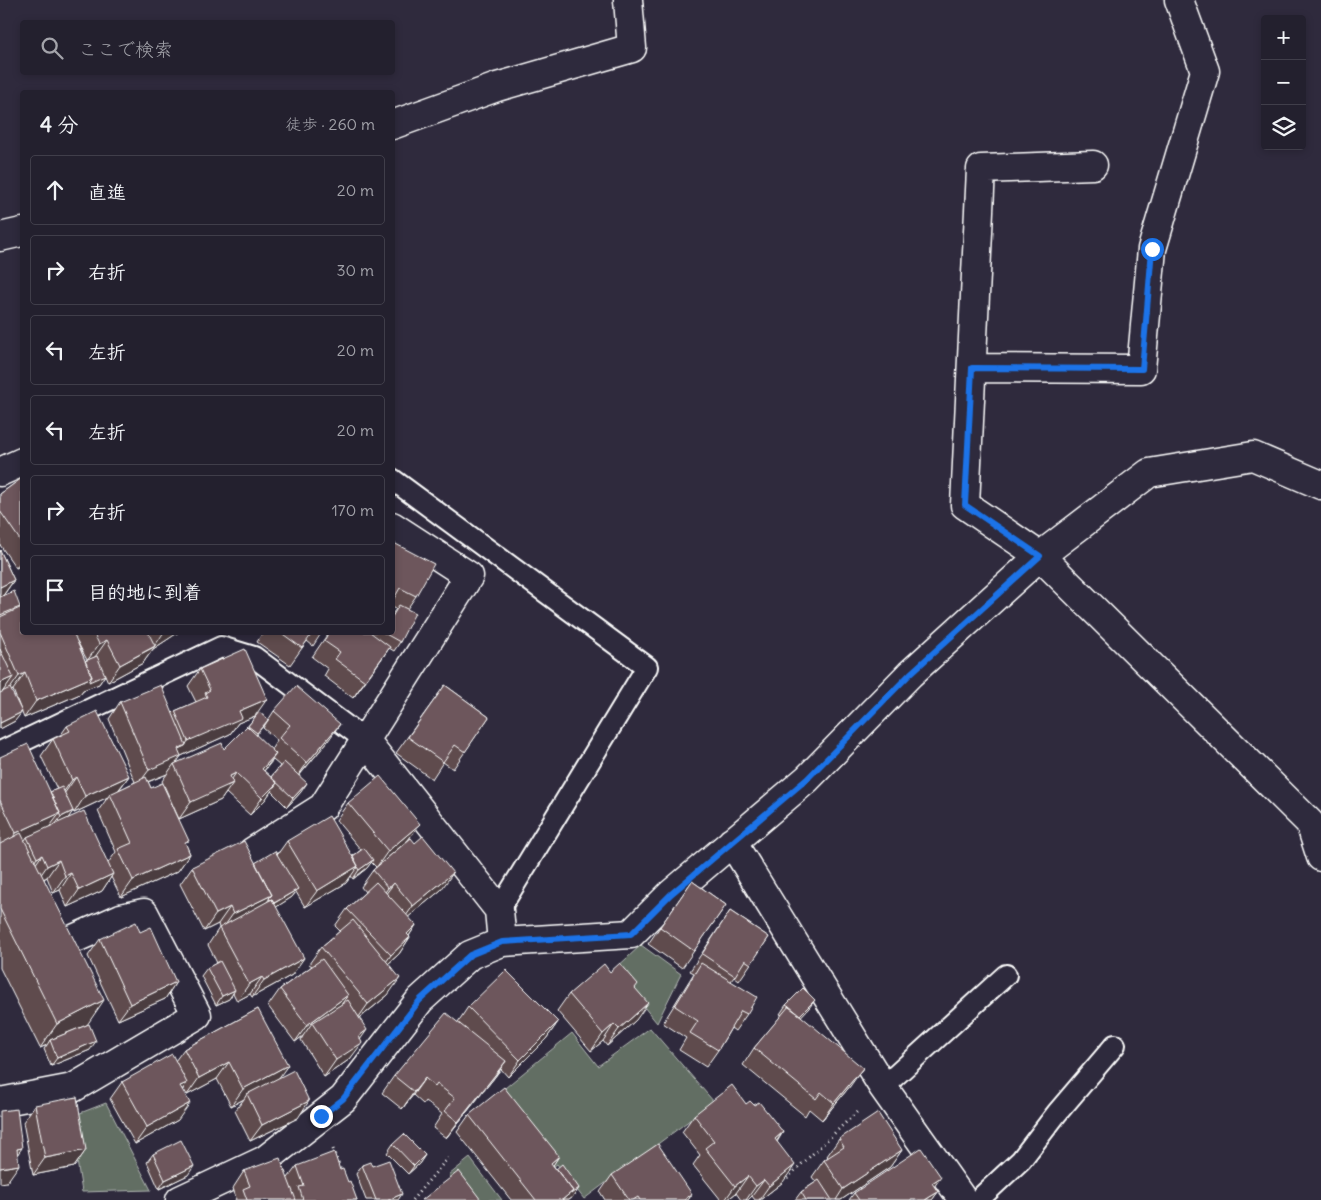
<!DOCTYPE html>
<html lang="ja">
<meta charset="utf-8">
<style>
:root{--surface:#23202e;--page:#2b2836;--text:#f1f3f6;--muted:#a3a3aa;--line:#403e4a}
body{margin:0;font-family:Delius,"Klee One",sans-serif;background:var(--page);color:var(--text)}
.controls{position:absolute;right:15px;top:15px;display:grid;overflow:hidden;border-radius:5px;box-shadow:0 2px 8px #0003}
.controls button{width:45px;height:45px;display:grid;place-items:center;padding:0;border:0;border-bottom:1px solid var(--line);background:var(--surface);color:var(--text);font:25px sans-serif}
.stop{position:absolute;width:15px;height:15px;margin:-11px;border:4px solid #1a73e8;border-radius:50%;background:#fff}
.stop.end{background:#1a73e8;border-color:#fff;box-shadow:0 1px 5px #0008}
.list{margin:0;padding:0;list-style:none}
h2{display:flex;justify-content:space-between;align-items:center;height:65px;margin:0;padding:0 20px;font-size:21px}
h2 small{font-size:16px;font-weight:400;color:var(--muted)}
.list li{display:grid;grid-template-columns:32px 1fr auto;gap:15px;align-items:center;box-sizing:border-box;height:70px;margin:0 10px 10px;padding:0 10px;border:1px solid var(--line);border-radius:5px}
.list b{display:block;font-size:19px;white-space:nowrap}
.list em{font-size:16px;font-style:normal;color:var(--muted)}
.icon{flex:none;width:28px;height:28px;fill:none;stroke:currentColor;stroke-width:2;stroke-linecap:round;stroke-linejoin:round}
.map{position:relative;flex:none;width:1321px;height:1200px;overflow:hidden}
.search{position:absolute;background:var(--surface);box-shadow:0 2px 8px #0003;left:20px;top:20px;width:375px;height:55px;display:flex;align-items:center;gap:12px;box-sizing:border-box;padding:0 18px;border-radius:5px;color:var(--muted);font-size:19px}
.panel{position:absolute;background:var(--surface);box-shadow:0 2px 8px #0003;left:20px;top:90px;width:375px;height:545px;border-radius:5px}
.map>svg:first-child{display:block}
.green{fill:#626e64;stroke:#b0b6b2}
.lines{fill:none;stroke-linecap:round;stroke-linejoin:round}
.lane-casing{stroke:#fff;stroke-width:24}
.street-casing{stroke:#fff;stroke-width:31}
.path{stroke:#fff;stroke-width:3;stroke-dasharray:1 4;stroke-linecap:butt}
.lane{stroke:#2f2a3d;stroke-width:20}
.street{stroke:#2f2a3d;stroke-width:28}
.wall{fill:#5e4b4e;stroke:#fff;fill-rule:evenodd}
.shaded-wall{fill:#4c3d40;stroke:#fff}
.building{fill:#6d575b;stroke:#fff}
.route{stroke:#1a73e8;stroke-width:6}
</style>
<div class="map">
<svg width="1321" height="1200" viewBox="0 0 1321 1200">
<rect width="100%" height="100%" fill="#2f2a3d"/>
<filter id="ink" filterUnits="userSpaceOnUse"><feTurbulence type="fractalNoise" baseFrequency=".02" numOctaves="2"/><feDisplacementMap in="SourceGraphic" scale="10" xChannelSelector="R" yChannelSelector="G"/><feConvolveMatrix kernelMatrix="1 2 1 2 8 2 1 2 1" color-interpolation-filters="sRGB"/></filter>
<g filter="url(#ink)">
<path class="green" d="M641,945L681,974L657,1023L614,970Z
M650,1028L714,1102L584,1199L557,1164L550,1169L494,1097L572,1033L598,1066Z
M106,1103L151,1190L82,1192L70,1117Z
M470,1158L502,1200H469L449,1175Z"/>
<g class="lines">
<g class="lane-casing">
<path id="lane" d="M392,479L647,667L499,910
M0,752L221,647L254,657L365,740
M883,1087L1006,975
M978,1200L1021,1160L1057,1113L1115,1045"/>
</g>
<g class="street-casing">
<path id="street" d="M392,125L497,87L632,48L628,0
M1093,165L981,169L965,505L1040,556L1310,823L1321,857
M0,237L22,232
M972,368L1141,369L1152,249L1205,71L1179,0
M0,472L22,462
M365,740L499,910L502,942
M732,842L883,1087L963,1200
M252,852L323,807L469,576L392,526
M0,1102L73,1088L197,1015L144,913L121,918L69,941
M180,1200L265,1160L343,1099L420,1000L470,955L502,942L631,934L671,894L807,779L910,674L1040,556L1149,473L1253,456L1321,485"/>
</g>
<path class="path" d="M333,1149L341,1171
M787,1178L859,1110
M412,1200L448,1158"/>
<use href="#lane" class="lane"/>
<use href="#street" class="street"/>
</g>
<path class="wall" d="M22,478V566V565L16,568L0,545V494Z
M392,542L416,596L407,609L400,642L394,651L389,648L353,698L324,676L328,669L312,657L329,632H392V614L396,609L392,607Z
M0,550L14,580L3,596L20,608L22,632H179L153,649L143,663L108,682L105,675L99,684L83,690L80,694L24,718L13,690L11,691L15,721L0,729ZM77,641L87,660L85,661Z
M263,632H322L313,646L307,641L290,665L257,642Z
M200,669L255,716L238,723L230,734L181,756L176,763L224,749L247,727L259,712L268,720L256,735L271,750L277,740L263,728L274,711L328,741L299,776L301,792L287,807L271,791L265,800L250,815L226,793L221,800L179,819L162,781L167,774L148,782L151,788L186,845L190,854L178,871L121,897L111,877L102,891L67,907L60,890L53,893L47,877L44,879L87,1025L90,1050L51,1066L44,1049L47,1045L40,1048L0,968V757L50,792L57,789L41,756L53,739L60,736L67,726L129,776L119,790L135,782L109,719L120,702L173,713L175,711L196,702L188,686ZM273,760L280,766L271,777L264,771ZM108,797L98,811L116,852L108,863L67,819L73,811L74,813Z
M445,685L489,717L453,769L443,762L432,779L396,753Z
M348,803L420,824L408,840L441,890L408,917L416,925L409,936L410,937L399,954L388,964V995L360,1018V1040L350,1059L324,1077L301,1040L303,1036L295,1042L268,1006L280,989L312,966L309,964L321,947L340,931L335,926L347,909L365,892L361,887L373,870L376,867L371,862L367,868L353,879L351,876L346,883L305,907L296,892L292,897L276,907L292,975L252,997L250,994L237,1001L233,993L229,999L216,1005L201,976L207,968L217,963L208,945L219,928L218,924L204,931L180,884L192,867L255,863L277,855L287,841L353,856L361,850L336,820Z
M692,881L726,905L682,968L648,944Z
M730,911L769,937L739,981L734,977L731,981L747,1014L735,1031L731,1028L718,1050L706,1067L679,1050L686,1038L663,1023L694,973L690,971Z
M140,932L176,982L165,999L118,1020L88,956L100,939Z
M610,972L635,989L636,1020L607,1046L603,1041L591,1051L557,1011L569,994Z
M786,1005L809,1008L801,1016L851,1085L822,1120L809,1109L805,1116L743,1065L754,1048L782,1015L780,1014Z
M468,1007L558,1022L546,1039L508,1077L501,1069L494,1078L446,1138L433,1128L442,1114L425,1101L423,1104L413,1095L402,1109L382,1093L394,1076L458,1022Z
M258,1009L278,1079L298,1118L250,1141L235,1111L244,1099L231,1106L217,1079L187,1095L183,1088L182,1090L178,1120L135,1144L110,1099L122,1082L175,1061L184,1049Z
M746,1104L754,1105L783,1132L777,1142L783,1182L760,1200H755L752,1196L748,1200H741L736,1193L727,1200H721L693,1165L700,1155L682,1132L694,1115Z
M35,1105L86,1150L74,1167L33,1175L23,1122Z
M469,1115L559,1156L553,1165L556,1169L579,1188L573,1197L569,1200H511L457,1132Z
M839,1139L902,1150L890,1167L841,1200H795L801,1192L816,1182L812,1177L824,1160L828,1157L827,1156Z
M393,1144L425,1155L419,1164L408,1174L387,1153Z
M153,1154L188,1175L159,1189L147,1162Z
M362,1165L372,1166L398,1200H366L356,1174Z
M297,1166L340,1170L357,1200H235L236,1198L233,1188L244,1171L288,1178Z
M612,1175L692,1194L688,1200H605L600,1192Z
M935,1186L938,1192L932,1200H849L854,1193Z"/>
<path class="shaded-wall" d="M22,559V565L16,568Z
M14,580L2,597L0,598V587Z
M164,632H179L153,649L143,663L108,682L120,665L154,647Z
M107,640L95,657L87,661L99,644Z
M390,647L378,664L353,698L365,681Z
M25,673L13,690L7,693L19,676Z
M105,675L99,684L83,690L80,694L24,718L36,701L92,677Z
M13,677L1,694H0V683Z
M267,699L255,716L238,723L230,734L181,756L175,765L174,764L167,774L137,786L149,770L178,749L185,746L188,741L239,711Z
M22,712L15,721L0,729V723Z
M340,724L328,741L296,779L307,763Z
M276,754L264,771L262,769Z
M236,773L227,786L233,783L221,800L179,819L191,802L230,776Z
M129,776L117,792L110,794L108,797L74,813L85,796Z
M76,777L64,794L60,797L72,780Z
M277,783L265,800L250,815L262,798Z
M307,783L301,792L287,807L293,798Z
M73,811L67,820L55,825L61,817Z
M60,813L48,829L27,837L25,840L4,850L16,833Z
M420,824L408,840L376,868L388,851Z
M190,854L178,871L121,897L133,880Z
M42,855L30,872L25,875L37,858Z
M59,860L47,877L35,883L47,866Z
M373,860L367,868L353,879L359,870Z
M358,866L346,883L305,907L317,891Z
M71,873L60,890L53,893L65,876Z
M453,873L441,890L401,923L413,906Z
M113,874L102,891L67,907L79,890Z
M394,883L382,899L376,905L388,888Z
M298,889L292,897L267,913L273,904Z
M272,895L260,912L221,931L233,914Z
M230,907L218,924L204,931L216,914Z
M416,925L405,942L407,934Z
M410,937L399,954L379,972L391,955Z
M304,958L292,975L252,997L264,980Z
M262,977L250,994L237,1001L249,984Z
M400,978L388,995L356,1021L368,1004Z
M176,982L165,999L118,1020L130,1004Z
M235,990L229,999L216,1005L222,996Z
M348,995L336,1012L312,1023L303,1036L295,1042L307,1025Z
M104,1000L87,1025L50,1040L47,1045L40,1048L57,1024Z
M815,1000L809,1008L793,1025L799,1016Z
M648,1003L636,1020L607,1046L619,1029Z
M558,1022L546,1039L508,1077L520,1060Z
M614,1024L603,1041L591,1051L603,1034Z
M367,1030L355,1047L362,1043L350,1059L324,1077L336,1060L359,1036Z
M96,1041L90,1050L51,1066L57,1058Z
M506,1061L494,1078L446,1138L458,1122Z
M229,1062L217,1079L187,1095L199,1078Z
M288,1065L276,1082L247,1094L244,1099L231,1106L243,1089Z
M863,1068L851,1085L822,1120L834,1103Z
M425,1078L413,1095L402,1109L414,1092Z
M187,1083L175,1100L180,1086Z
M309,1101L298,1118L250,1141L262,1125Z
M190,1103L178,1120L135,1144L147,1127Z
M783,1132L771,1149L775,1139Z
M22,1148L10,1165L17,1149Z
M86,1150L74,1167L33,1175L45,1158Z
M902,1150L890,1167L841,1200H836L843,1189Z
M425,1155L419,1164L408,1174L414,1166Z
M559,1156L548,1173L551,1163Z
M19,1165L7,1182L0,1183V1168Z
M795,1165L783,1182L760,1200H759L769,1186Z
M194,1166L188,1175L159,1189L165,1180Z
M748,1176L736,1193L727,1200H725L735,1186Z
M941,1177L929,1194L932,1183Z
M764,1180L752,1196L748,1200H746L756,1186Z
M579,1188L573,1197L569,1200H562L573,1191Z
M938,1192L932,1200H925Z
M402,1194L398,1200H388Z
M692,1194L688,1200H684L685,1199Z"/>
<path class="building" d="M22,478V543L0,511V494Z
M392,542L434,564L416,596L400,588L392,602Z
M0,550L14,580L0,587Z
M14,591L20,607L0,615V597Z
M399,605L415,613L400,642L382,632H392V617Z
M22,607V632H73L92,677L36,701L25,673L19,676L0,632V617Z
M93,632H148L155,646L120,665L107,640L99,644Z
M280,632H313L302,648Z
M329,632H370L390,647L365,681L335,659L340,652L324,641Z
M0,649L13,677L0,683Z
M245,649L267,699L239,711L242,718L188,741L175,711L207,697L205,693L210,690L200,669Z
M97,656L105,675L89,682L92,677L85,661Z
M161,685L186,745L178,749L181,756L149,770L120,702Z
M445,685L489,717L465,752L455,745L443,762L408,737Z
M296,686L340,724L307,763L279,738L290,725L274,711Z
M10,688L22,712L0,723V693Z
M97,711L129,776L85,796L76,777L72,780L53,739L70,731L67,726Z
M259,712L268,720L257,733L248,726Z
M247,726L276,754L262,769L277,783L262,798L236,773L230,776L233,783L191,802L174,764L222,743L224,749Z
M28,744L60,813L16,833L0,800V757Z
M284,762L307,783L293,798L271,777Z
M380,776L420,824L388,851L348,803Z
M146,777L151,788L162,783L189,841L185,842L190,854L133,880L118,849L132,843L110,794Z
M62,787L73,811L61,817L59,813H60L50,792Z
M84,811L113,874L79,890L71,873L65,876L59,860L47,866L42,855L37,858L27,837Z
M329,816L358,866L317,891L287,841Z
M21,833L104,1000L57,1024L0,909V844Z
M423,836L453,873L413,906L394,883L388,888L373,870L411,838L415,843Z
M244,841L272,895L233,914L230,907L216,914L192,867Z
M364,848L373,860L359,870L357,867L358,866L353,856Z
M275,851L298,889L274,903L272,899L270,900L269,898L272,895L255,863Z
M692,881L726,905L694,951L660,927Z
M376,882L416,925L407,934L410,937L391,955L347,909Z
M272,899L304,958L264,980L262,977L249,984L219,928Z
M730,911L769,937L751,964L745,960L735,976L702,954Z
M353,920L400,978L368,1004L321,947Z
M136,922L140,932L151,927L176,982L130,1004L100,939Z
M322,959L348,995L307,1025L280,989Z
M220,961L235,990L222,996L207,968Z
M620,963L638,984L635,988L648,1003L619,1029L614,1024L603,1034L569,994L604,964L610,972Z
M701,963L757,997L747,1014L741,1011L718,1050L690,1033L698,1021L675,1006Z
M506,970L558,1022L520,1060L468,1007Z
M803,988L815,1000L800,1015L786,1005Z
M348,1000L367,1030L359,1036L362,1043L336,1060L312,1023Z
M789,1006L863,1068L834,1103L821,1092L816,1099L754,1048Z
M258,1009L288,1065L243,1089L229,1062L199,1078L184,1049Z
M446,1013L506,1061L458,1122L445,1111L455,1098L437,1084L435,1087L425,1078L414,1092L394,1076Z
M89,1024L96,1041L57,1058L50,1040Z
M172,1054L187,1083L180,1086L190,1103L147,1127L122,1082Z
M294,1070L309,1101L262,1125L247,1094Z
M732,1085L746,1104L750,1101L754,1105L759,1102L783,1132L775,1139L795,1165L769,1186L764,1180L756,1186L748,1176L735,1186L705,1148L714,1141L694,1115Z
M504,1087L559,1156L551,1163L573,1191L562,1200H536L469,1115Z
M77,1097L86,1150L45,1158L35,1105Z
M17,1109L22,1148L17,1149L19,1165L0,1168V1111Z
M878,1113L902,1150L843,1189L824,1160L844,1147L839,1139Z
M404,1134L425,1155L414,1166L393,1144Z
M181,1140L194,1166L165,1180L153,1154Z
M658,1144L692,1194L685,1199V1200H640L638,1197L633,1200H629L612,1175Z
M921,1148L941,1177L932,1183L938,1192L925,1200H859L854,1193Z
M334,1152L340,1170L343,1169L348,1182L350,1181L357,1200H303L299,1187L304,1186L297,1166Z
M280,1158L296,1200H247L243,1189L250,1186L244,1171Z
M389,1160L402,1194L388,1200H376L362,1165L370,1162L372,1166Z
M562,1164L579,1188L571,1194L573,1191L556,1169Z
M459,1171L481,1200H422Z
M819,1180L832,1200H806L801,1192Z"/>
</g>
<g class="lines" filter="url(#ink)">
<path class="route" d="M321,1116L343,1099L420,1000L470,955L502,942L631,934L671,894L807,779L910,674L1040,556L965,505L972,368L1142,369L1152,249"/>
</g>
</svg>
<div class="controls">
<button>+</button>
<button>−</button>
<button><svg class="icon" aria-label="layers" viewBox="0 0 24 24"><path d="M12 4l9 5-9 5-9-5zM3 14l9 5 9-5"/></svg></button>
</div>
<div class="stop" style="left:1152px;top:249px"></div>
<div class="stop end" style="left:321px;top:1116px"></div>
<div class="search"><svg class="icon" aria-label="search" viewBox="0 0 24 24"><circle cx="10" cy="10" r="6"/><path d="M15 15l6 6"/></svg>ここで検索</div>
<section class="panel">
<h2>4 分<small>徒歩 · 260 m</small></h2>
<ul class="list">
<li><svg class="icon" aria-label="ahead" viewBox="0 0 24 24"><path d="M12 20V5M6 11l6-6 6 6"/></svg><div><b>直進</b></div><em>20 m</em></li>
<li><svg class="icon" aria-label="right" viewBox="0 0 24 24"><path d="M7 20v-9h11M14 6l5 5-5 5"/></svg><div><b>右折</b></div><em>30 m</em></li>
<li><svg class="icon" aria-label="left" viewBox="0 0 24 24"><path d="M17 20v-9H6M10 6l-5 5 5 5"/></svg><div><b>左折</b></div><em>20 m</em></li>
<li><svg class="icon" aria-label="left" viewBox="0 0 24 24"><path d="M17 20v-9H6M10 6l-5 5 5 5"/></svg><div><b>左折</b></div><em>20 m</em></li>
<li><svg class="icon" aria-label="right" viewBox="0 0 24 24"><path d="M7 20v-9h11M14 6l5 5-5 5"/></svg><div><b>右折</b></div><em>170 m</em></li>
<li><svg class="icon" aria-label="arrive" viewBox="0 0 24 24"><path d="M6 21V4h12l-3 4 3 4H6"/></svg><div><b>目的地に到着</b></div></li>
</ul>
</section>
</div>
